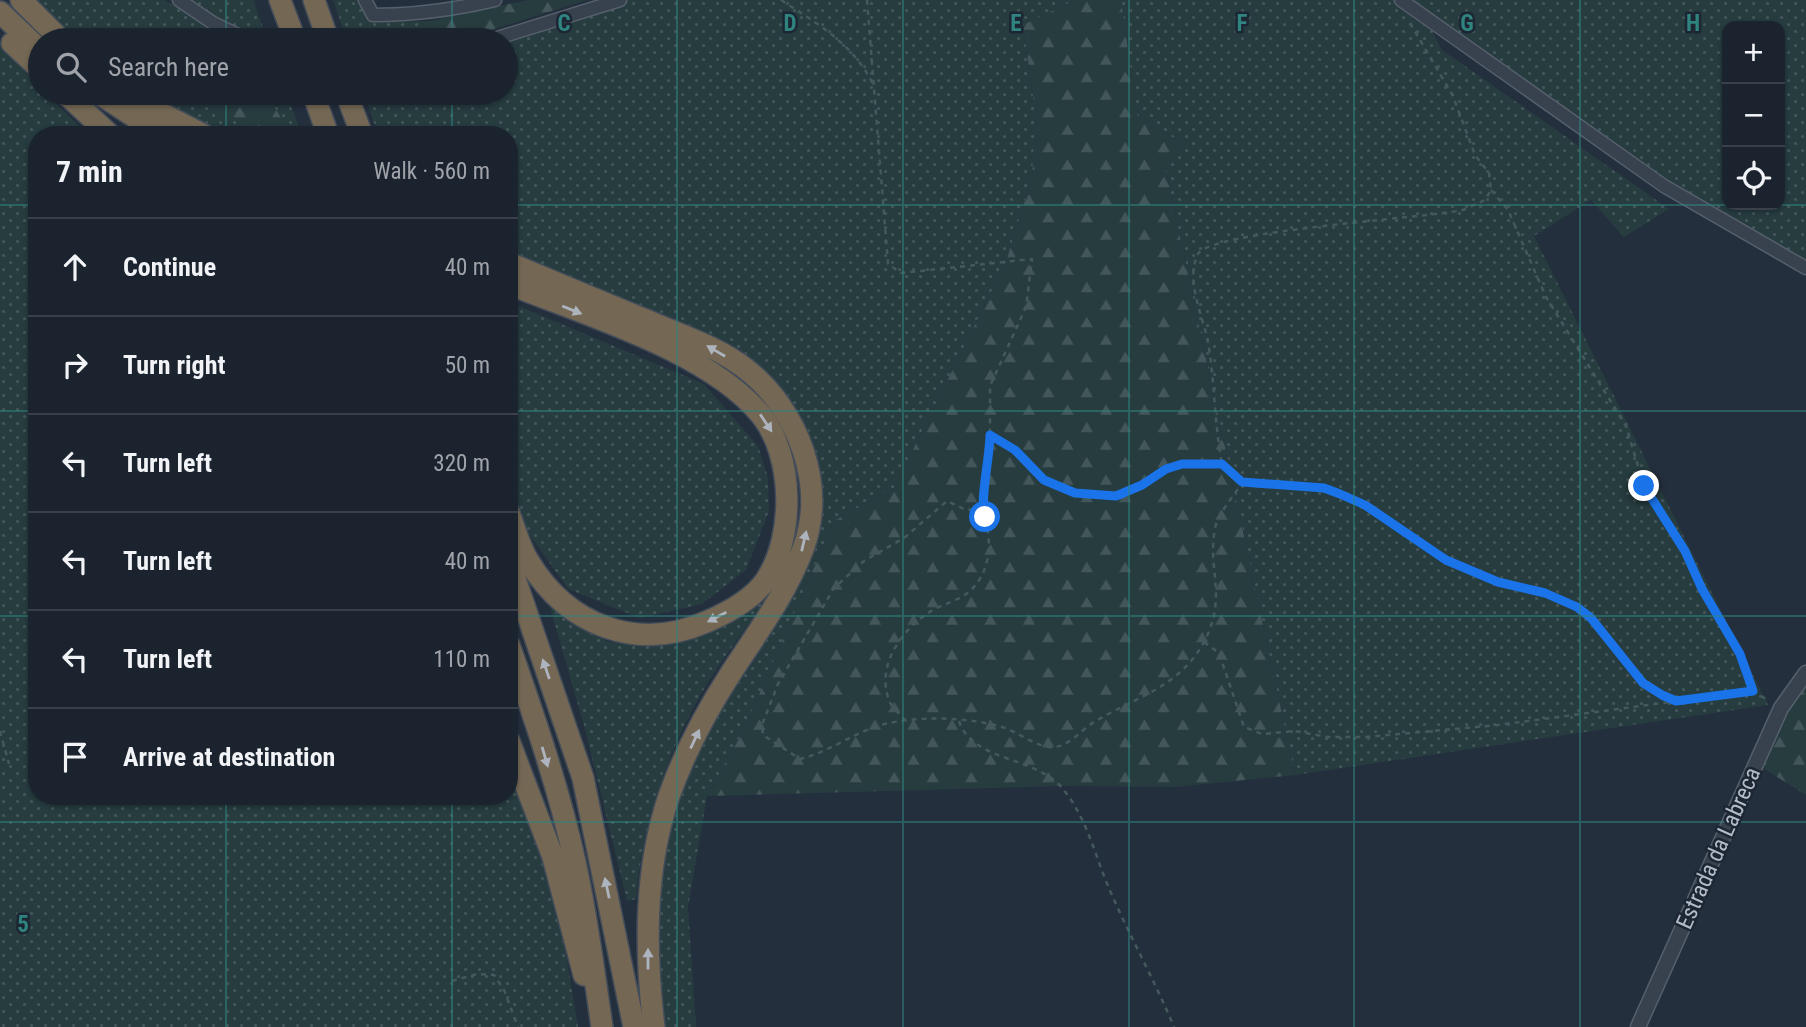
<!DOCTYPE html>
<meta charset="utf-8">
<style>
:root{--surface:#1b232e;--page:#282f3a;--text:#f1f3f6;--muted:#a0a4aa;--line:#39404a}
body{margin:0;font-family:"Roboto Condensed",sans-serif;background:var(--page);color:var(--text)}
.controls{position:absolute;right:21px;top:21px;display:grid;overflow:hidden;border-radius:14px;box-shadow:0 2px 5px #0004}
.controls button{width:63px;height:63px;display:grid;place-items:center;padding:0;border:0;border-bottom:2px solid var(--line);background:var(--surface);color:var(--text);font:35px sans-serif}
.stop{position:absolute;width:21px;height:21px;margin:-16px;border:5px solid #1a73e8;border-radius:50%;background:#fff}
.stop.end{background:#1a73e8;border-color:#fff;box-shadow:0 2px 7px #0008}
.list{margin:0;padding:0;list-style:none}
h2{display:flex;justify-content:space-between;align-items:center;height:91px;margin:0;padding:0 28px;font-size:30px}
h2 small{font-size:23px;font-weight:400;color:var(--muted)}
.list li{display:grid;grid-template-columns:46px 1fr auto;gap:21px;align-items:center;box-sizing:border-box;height:98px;padding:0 28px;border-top:2px solid var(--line)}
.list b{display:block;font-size:26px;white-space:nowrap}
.list em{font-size:23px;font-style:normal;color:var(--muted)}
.icon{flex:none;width:38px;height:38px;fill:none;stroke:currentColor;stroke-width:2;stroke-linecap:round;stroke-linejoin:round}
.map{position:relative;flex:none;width:1806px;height:1027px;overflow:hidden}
.search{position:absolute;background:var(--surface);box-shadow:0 2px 5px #0004;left:28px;top:28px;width:490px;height:77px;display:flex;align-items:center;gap:18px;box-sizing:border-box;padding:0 24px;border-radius:38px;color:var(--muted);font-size:26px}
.panel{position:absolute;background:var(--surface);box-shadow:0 2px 5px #0004;left:28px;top:126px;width:490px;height:679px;border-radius:28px}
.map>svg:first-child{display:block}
.grass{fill:url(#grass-dots);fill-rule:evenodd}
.forest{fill:url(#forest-firs)}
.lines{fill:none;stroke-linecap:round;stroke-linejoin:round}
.minor-casing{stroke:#565f6c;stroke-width:15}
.tertiary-casing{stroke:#565f6c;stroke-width:17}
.motorway-casing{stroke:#434c59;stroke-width:24}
.path{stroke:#44595c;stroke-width:2.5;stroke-dasharray:5 5;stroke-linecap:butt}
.minor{stroke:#38414e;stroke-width:12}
.tertiary{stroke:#38414e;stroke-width:14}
.motorway{stroke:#746855;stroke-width:21}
.oneway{fill:#aeb4bd}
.route{stroke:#1a73e8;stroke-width:9}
.grid{fill:none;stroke:#308480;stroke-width:2;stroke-opacity:0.55}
.labels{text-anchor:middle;stroke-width:5;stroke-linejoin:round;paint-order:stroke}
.street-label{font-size:23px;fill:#b4bcc9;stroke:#1d2633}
.grid-label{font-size:23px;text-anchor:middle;font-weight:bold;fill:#308480;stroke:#1d2633;stroke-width:5;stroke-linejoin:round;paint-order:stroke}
</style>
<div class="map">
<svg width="1806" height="1027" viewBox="0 0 1806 1027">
<defs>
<pattern id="grass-dots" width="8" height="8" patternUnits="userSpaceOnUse" patternTransform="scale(1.75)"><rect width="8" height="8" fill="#263c3f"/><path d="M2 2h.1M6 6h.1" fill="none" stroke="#435659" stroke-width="1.8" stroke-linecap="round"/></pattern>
<pattern id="forest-firs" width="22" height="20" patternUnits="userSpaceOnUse" patternTransform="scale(1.75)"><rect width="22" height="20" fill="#263c3f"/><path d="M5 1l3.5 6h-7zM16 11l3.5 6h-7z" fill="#435659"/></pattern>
</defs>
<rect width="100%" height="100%" fill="#242f3e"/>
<path class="grass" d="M34,0H164L231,40H76Z
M188,0H253L267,39L233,28Z
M333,0H360L368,18L383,22L430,21L424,26L437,40H347Z
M620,0H1075L1023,26L1036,117L1032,176L1006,262L894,488L834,521L745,727L707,796L688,907L696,1027H662L653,967L658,872L676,798L727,696L812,544L808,465L746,369L509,263V135H378L364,93H506V40Z
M1121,0H1806V267L1643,168L1429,25L1442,50L1669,209L1624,237L1591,200L1534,236L1768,705L1295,775L1166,170L1183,144L1137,115ZM1727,26H1780V205H1727Z
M0,42L40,86V93H46L88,135H37V796H509V773L532,818L566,954L578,1027H0Z
M140,93H286L302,135H217Z
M509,302L704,384L758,446L768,478L769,511L746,570L702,604L640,618L568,589L518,518L509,496Z
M759,598L762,605C742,634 719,663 701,694C666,755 642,829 636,899L627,901L585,729L550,607L608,642L665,645L722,626Z"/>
<path class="forest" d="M528,0H587L459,40H435L424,26L430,21Z
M1075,0H1121L1137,115L1183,144L1166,171L1295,775L1175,787L1062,786L707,796L745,727L834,521L894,488L1006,262L1032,176L1036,117L1023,25Z
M220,93C262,93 264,86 285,125L276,132L216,115L212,103Z
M1806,673V795L1763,768L1781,708Z"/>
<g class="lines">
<g class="minor-casing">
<path id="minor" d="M179,0L213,23L248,40
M365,0L373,15C415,15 453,10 495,0
M1401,0L1664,186L1806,268
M491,40L620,0"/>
</g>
<g class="tertiary-casing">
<path id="tertiary" d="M1638,1027L1781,708L1806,673"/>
</g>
<g class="motorway-casing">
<path id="motorway" d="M21,0L61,40
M280,0L295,40
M314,0L328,40
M0,12L40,50
M12,43L40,69
M65,93L110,135
M98,93L162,135
M130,93L155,110L204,135
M313,93L328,135
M346,93L362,135
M509,263C557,283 604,303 651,322C683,336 718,347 746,369C798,410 827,485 803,549C786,594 757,633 731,673C707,710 684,754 669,796C644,870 645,951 654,1027
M509,284C585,315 709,351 761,415C794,456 795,536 766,580C753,599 727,613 706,622C637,652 568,626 529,562C520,548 515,529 509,513
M509,561L583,778L634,1027
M509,645C534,716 559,789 575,862C587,916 594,972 602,1027
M509,741L553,857L584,975"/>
</g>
<path class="path" d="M781,0C818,24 853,44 873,84
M867,0L888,264L901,273L1032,259L1026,307L990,386V464L982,509L966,510L947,501L904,538L864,561L834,588L778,684L762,725L763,735L800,759C831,752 858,729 889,723C924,716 970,717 1005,728C1019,733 1034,745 1049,747C1067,749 1080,731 1094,722C1134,698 1180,687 1204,642C1228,596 1207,571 1215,528C1219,511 1234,497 1242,482
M1410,23L1453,96L1475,155L1489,173L1491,190L1485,200L1463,210C1425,218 1210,231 1198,254C1185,280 1203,316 1208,342C1215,382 1214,423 1222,464L1242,482L1324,488L1340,494L1365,505L1446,560L1498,582L1545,593L1577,607L1591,618L1643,683L1676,701
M1491,190L1508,210L1546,297L1626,426L1644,486L1685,551L1702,589L1740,654L1753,691
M990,435L1015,450L1044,480L1075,493L1116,496L1142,485L1166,469L1182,464H1222
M1204,642L1219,653L1244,727L1262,734L1295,731L1327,737H1366L1498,725L1753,691L1769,701
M906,721C901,715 891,707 889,700C876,666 901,631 928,613C941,604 960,601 971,590C993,569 992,535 982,509
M959,721C972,762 1037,756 1063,789C1086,817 1094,852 1108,886C1128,933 1154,979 1174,1027
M0,731L9,764
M452,981L477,974L494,975L504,990L518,1027"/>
<use href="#minor" class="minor"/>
<use href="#tertiary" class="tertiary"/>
<use href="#motorway" class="motorway"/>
</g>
<defs><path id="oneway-solid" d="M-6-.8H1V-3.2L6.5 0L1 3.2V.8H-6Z" transform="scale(1.75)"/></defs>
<g class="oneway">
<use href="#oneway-solid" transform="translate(572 310) rotate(22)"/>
<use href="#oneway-solid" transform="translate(716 351) rotate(-150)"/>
<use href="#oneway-solid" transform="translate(766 423) rotate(56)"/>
<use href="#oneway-solid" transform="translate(804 541) rotate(-77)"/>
<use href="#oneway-solid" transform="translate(717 617) rotate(153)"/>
<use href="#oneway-solid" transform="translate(546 669) rotate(-109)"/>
<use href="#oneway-solid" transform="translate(695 739) rotate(-65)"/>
<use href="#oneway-solid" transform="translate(545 757) rotate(74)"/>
<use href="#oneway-solid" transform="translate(607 888) rotate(-102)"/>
<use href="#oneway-solid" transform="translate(648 959) rotate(-90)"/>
</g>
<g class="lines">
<path class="route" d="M985,517C979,503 990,456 990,435L1015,450L1044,480L1075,493L1116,496L1142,485L1166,469L1182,464H1222L1242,482L1324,488L1340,494L1365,505L1446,560L1498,582L1545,593L1577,607L1591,618L1643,683L1662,695L1676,701L1753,691L1740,654L1702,589L1685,551L1644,486"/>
</g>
<path class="grid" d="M226,0V40M452,0V40M677,0V1027M903,0V1027M1129,0V1027M1354,0V1027M1580,0V1027M226,93V135M452,93V135M0,205H37M509,205H1806M0,411H37M509,411H1806M0,616H37M509,616H1806M226,796V1027M452,796V1027M0,822H1806"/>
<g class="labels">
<g class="street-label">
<text transform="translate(1718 848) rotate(-66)" y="8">Estrada da Labreca</text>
</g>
</g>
<g class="grid-label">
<text x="564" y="31">C</text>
<text x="790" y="31">D</text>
<text x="1016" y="31">E</text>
<text x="1242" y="31">F</text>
<text x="1467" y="31">G</text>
<text x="1693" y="31">H</text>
<text x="23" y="932">5</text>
</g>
</svg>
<div class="controls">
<button>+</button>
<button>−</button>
<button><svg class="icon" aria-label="locate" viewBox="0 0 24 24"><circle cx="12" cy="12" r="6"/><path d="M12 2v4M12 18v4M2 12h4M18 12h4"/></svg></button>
</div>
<div class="stop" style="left:985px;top:517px"></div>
<div class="stop end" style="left:1644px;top:486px"></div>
<div class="search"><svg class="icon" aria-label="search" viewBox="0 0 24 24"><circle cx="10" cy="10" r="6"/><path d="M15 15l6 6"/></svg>Search here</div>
<section class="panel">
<h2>7 min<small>Walk · 560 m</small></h2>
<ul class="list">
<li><svg class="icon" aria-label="ahead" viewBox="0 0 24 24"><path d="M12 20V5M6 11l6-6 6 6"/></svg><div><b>Continue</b></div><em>40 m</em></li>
<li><svg class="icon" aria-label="right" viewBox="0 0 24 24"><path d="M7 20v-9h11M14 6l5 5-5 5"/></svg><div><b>Turn right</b></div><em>50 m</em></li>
<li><svg class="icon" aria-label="left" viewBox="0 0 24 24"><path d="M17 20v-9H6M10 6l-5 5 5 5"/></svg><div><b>Turn left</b></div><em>320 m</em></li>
<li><svg class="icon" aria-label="left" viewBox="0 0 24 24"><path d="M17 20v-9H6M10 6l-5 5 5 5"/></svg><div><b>Turn left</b></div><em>40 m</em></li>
<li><svg class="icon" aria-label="left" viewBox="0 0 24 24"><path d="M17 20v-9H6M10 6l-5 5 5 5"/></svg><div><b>Turn left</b></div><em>110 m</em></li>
<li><svg class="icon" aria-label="arrive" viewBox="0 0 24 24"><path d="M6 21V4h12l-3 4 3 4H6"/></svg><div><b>Arrive at destination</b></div></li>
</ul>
</section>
</div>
